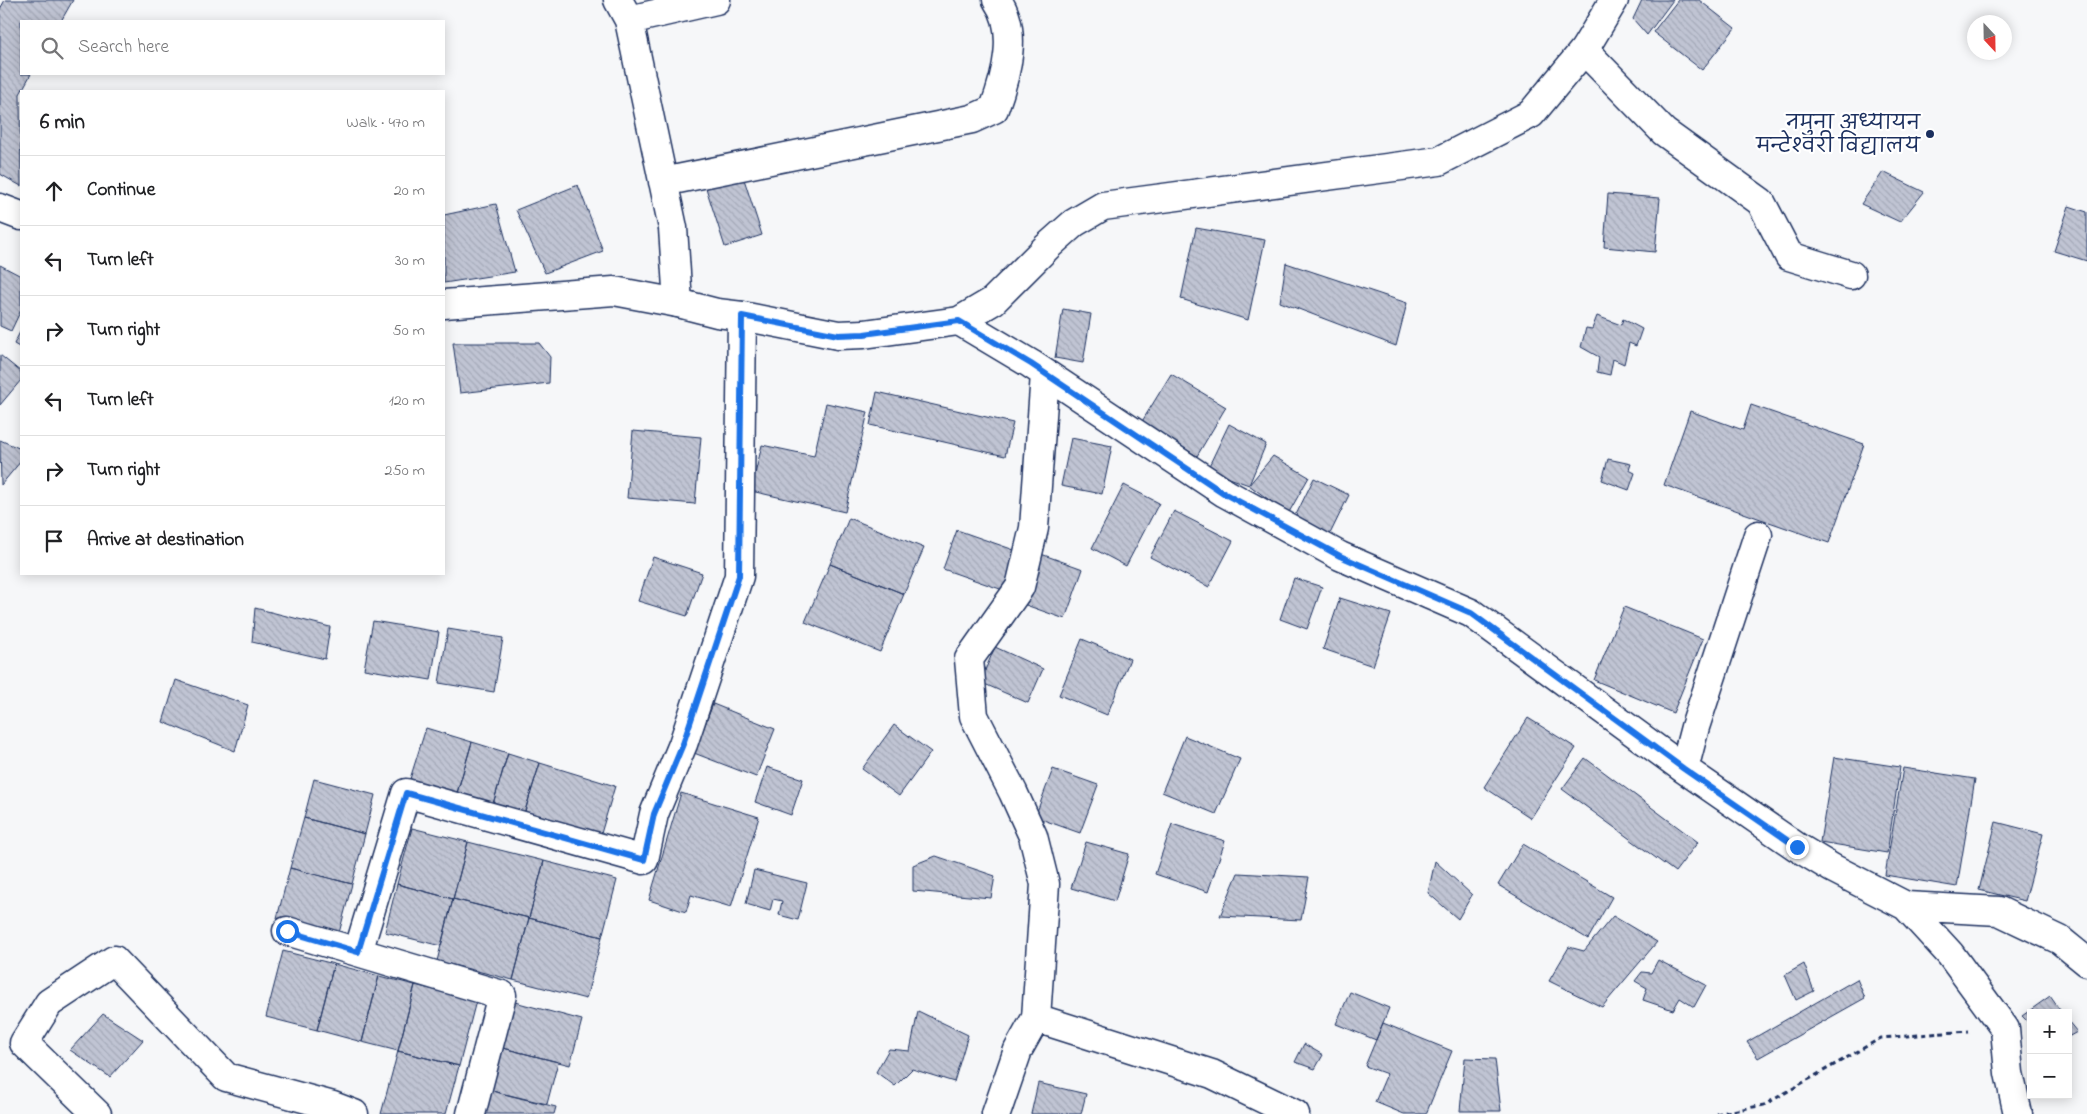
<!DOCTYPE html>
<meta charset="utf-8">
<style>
:root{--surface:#fff;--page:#f2f2f2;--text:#202124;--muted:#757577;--line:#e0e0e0}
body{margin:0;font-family:"Indie Flower","Playpen Sans Deva",sans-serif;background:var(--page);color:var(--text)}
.controls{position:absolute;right:15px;bottom:15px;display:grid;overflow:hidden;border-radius:0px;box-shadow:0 2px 12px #0003}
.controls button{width:45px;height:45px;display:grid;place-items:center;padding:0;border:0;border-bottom:1px solid var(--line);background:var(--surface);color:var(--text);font:25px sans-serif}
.compass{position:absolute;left:1967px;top:15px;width:45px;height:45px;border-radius:50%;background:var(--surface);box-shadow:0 2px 12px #0003;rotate:158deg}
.stop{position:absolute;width:15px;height:15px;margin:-11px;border:4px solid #1a73e8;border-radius:50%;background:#fff}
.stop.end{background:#1a73e8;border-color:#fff;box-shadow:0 1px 5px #0008}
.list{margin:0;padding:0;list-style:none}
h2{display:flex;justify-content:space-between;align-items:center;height:65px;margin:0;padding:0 20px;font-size:21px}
h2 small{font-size:16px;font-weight:400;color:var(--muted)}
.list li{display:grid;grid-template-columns:32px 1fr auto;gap:15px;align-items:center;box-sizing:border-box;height:70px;padding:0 20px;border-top:1px solid var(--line)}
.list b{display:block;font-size:19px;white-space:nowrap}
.list em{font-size:16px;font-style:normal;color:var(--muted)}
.icon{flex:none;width:28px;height:28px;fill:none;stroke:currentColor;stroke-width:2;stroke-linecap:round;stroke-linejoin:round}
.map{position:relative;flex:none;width:2087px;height:1114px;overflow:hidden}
.search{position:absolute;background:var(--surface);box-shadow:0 2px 12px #0003;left:20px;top:20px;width:425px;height:55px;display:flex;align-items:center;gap:12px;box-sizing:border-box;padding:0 18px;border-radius:0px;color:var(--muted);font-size:19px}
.panel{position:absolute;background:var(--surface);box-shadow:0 2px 12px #0003;left:20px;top:90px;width:425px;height:485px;border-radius:0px}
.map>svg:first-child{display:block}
.building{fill:url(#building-back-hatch);stroke:#1b2f5e}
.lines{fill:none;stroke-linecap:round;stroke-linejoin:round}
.minor-casing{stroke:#1b2f5e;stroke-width:31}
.secondary-casing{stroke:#1b2f5e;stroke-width:31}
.path{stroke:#1b2f5e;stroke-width:3;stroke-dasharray:5 4;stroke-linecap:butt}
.minor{stroke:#fff;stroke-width:28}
.secondary{stroke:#fff;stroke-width:28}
.route{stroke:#1a73e8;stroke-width:6}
.poi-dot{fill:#1b2f5e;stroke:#fff;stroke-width:2}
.labels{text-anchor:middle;stroke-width:4.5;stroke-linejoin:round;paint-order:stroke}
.poi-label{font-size:20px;fill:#1b2f5e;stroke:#fff;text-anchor:end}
</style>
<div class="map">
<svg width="2087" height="1114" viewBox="0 0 2087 1114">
<defs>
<pattern id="building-back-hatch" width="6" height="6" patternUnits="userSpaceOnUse" patternTransform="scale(1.25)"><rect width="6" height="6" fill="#c0c4d3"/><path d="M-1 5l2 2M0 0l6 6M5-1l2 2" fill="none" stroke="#a4a9b8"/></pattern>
</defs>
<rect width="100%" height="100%" fill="#f6f7f9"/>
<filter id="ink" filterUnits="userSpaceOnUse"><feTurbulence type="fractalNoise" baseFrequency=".02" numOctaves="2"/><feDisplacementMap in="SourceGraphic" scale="10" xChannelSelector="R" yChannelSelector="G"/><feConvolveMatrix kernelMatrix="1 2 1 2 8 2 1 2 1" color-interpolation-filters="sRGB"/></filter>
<g filter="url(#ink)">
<path class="building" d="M5,0H73L61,21H21V74H31L20,94L21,186L0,174V9Z
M1642,0H1673L1647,35L1633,19Z
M1678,0H1699L1735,28L1702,70L1653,32Z
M1883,172L1924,192L1900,222L1861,204Z
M743,176L762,235L725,247L706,188Z
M578,185L603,251L545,273L516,210Z
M1608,194L1660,198L1655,252L1604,247Z
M496,204L515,272L444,283V215Z
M2069,206L2087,212V261L2054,251Z
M1196,228L1265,240L1248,320L1181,299Z
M1286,263L1407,303L1396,346L1280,302Z
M0,265L21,276V310L11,331L0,326Z
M1063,309L1091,314L1083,363L1055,358Z
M1597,316L1621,325L1623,319L1642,329L1636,346L1629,343L1624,364L1613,359L1610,375L1597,372L1599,357L1581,347L1586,328L1592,329Z
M21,330V348L14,344Z
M453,343H539L550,357L549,383L460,393Z
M0,355L21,372V380L0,405Z
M1171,374L1226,407L1197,456L1141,423Z
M877,392L1013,423L1005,456L870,425Z
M826,403L868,412L845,512L751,491L762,445L814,456Z
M1751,405L1864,444L1829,543L1664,485L1690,411L1743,430Z
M1229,424L1266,444L1249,485L1207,470Z
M633,431L701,437L695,504L627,498Z
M1071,438L1112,446L1102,494L1061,486Z
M0,440L21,449V461L1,485Z
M1273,456L1309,477L1288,514L1249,485Z
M1608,459L1631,464L1629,470L1635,473L1629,490L1602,480Z
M1314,478L1349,495L1327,540L1292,523Z
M1124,485L1159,503L1126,566L1092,548Z
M1174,511L1233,541L1209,587L1150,557Z
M849,518L924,548L904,594L830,564Z
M957,530L1017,551L1003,590L943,569Z
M1041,554L1083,569L1065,619L1023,604Z
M653,557L702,573L687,616L638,601Z
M830,564L904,594L880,652L805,622Z
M1294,578L1322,587L1307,629L1280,619Z
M1340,598L1391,614L1373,666L1323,649Z
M1624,607L1703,639L1673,713L1594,680Z
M255,608L330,627L325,659L252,642Z
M373,621L439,632L431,680L364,669Z
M448,629L503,638L494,692L439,683Z
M1082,639L1130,659L1107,715L1059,695Z
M995,647L1043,669L1028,703L980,682Z
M176,680L248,705L235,751L163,722Z
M713,704L775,729L756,777L694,753Z
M1528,718L1576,748L1531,818L1484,787Z
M894,725L931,752L899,796L862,769Z
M426,728L472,742L457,793L410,779Z
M1185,736L1240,759L1216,814L1162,792Z
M472,742L508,753L493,804L457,793Z
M508,753L540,763L524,814L493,804Z
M1834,757L1900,767L1887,853L1820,842Z
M1585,758L1698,842L1675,872L1562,789Z
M540,763L615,786L600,837L524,814Z
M767,767L803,779L791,815L755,802Z
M1903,768L1975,779L1957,887L1885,875Z
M1053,769L1098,785L1080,833L1035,817Z
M314,779L375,795L365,834L304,818Z
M681,793L759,817L731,907L691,895L686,912L649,900Z
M304,818L365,834L352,884L290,868Z
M1996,822L2043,834L2025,901L1979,890Z
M1172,824L1225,841L1208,892L1155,874Z
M412,828L468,842L453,899L397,884Z
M468,842L544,861L529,918L453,899Z
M1086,842L1129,854L1115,901L1071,888Z
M1523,844L1612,897L1588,939L1498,885Z
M936,856L995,876L991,898L913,891V865Z
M544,861L617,880L602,937L529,918Z
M1435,861L1472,895L1458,919L1428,893Z
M290,868L352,884L339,933L277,918Z
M754,870L807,883L798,920L779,915L782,901L773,899L770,911L746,904Z
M1238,873L1309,877L1301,920L1220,916Z
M397,884L453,899L441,946L385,932Z
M453,899L529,918L513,980L437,961Z
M1613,916L1657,942L1602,1007L1549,981L1569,947L1584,951Z
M529,918L602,937L586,999L513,980Z
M283,951L334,964L317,1030L266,1017Z
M1658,960L1706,985L1694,1007L1680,998L1673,1010L1643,1000L1647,988L1635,981L1642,972L1651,973Z
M334,964L379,976L362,1042L317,1030Z
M1804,964L1814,991L1796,1000L1785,975Z
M379,976L415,985L398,1051L362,1042Z
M1857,979L1865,998L1758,1058L1747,1042Z
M415,985L476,1001L459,1066L398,1051Z
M1350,992L1389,1008L1376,1040L1336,1024Z
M2050,996L2062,1013H2031V1025L2022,1016Z
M511,1001L582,1020L570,1065L499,1047Z
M918,1011L968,1035L954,1082L912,1069L895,1086L876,1072L889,1049L910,1051Z
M103,1014L143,1040L110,1077L70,1050Z
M2068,1021L2077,1032L2068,1037Z
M1383,1023L1452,1051L1426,1114H1404L1375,1102L1387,1074L1365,1066Z
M1304,1044L1323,1055L1315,1069L1295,1062Z
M499,1047L558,1062L547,1104L488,1090Z
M398,1051L459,1066L446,1114H381Z
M1465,1058L1495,1059L1501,1111H1460Z
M1038,1083L1086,1094L1081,1114H1031Z
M488,1090L556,1107L554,1114H482Z"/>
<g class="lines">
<g class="minor-casing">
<path id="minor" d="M618,0L629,20L673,228L678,303
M629,20L716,0
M1584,50L1664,132L1761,202L1789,256L1851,275
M663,182L972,119L994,109C1006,76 1019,31 997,0
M959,321L1031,364L1225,493L1340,556L1471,613L1684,769L1797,847L1832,868L1906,906L1950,954L2005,1029L2009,1073L2018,1114
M1684,769L1695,727L1758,535
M1906,906L1999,911L2060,940L2087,962
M287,931L502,995L471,1114
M358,952L406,793L644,860L654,814L683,744L739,576L742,316
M1036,1018L1212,1074L1295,1114
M97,1114L24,1043L49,1003L114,960L226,1077L333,1106L354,1114
M996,1114L1018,1050L1036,1018L1045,884L1033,836L1013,792L974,716L969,659L1020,587L1034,528L1045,374"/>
</g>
<g class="secondary-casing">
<path id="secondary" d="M0,208L21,216
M444,304L614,291L678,303L717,313L742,316L838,335L864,334L959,321L993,301L1047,247L1074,223L1103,206L1439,161L1531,114L1584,50L1614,0"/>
</g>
<path class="path" d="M1716,1114L1764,1105L1881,1038L1969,1031"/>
<use href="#minor" class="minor"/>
<use href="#secondary" class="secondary"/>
</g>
</g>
<g class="lines" filter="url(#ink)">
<path class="route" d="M287,931L358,952L406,793L644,860L654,814L683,744L739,576L742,316L838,335L864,334L959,321L1031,364L1225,494L1340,556L1471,613L1684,769L1797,847"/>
</g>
<circle class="poi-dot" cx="1930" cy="134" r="5"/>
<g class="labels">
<g class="poi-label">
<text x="1920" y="129">नमुना अध्यायन<tspan x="1920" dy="23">मन्टेश्वरी विद्यालय</tspan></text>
</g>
</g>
</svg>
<div class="controls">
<button>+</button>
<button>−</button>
</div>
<svg class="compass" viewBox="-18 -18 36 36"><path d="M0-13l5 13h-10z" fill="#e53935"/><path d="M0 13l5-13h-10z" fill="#757577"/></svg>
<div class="stop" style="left:287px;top:931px"></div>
<div class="stop end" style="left:1797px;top:847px"></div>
<div class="search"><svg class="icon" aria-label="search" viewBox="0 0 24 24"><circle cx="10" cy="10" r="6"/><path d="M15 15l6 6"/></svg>Search here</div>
<section class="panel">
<h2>6 min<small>Walk · 470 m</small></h2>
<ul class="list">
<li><svg class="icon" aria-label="ahead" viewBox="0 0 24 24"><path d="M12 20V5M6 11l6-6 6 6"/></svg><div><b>Continue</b></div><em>20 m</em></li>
<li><svg class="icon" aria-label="left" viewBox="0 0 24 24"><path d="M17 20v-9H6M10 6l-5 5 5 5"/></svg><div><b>Turn left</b></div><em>30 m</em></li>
<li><svg class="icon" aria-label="right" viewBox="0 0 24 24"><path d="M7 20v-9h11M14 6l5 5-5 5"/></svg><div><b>Turn right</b></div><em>50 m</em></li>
<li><svg class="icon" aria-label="left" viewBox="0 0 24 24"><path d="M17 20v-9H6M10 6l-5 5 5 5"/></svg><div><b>Turn left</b></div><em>120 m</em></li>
<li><svg class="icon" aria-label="right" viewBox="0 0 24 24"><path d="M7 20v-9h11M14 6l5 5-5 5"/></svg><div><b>Turn right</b></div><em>250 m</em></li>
<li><svg class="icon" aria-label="arrive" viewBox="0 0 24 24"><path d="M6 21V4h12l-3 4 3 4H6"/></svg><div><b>Arrive at destination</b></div></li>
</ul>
</section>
</div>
